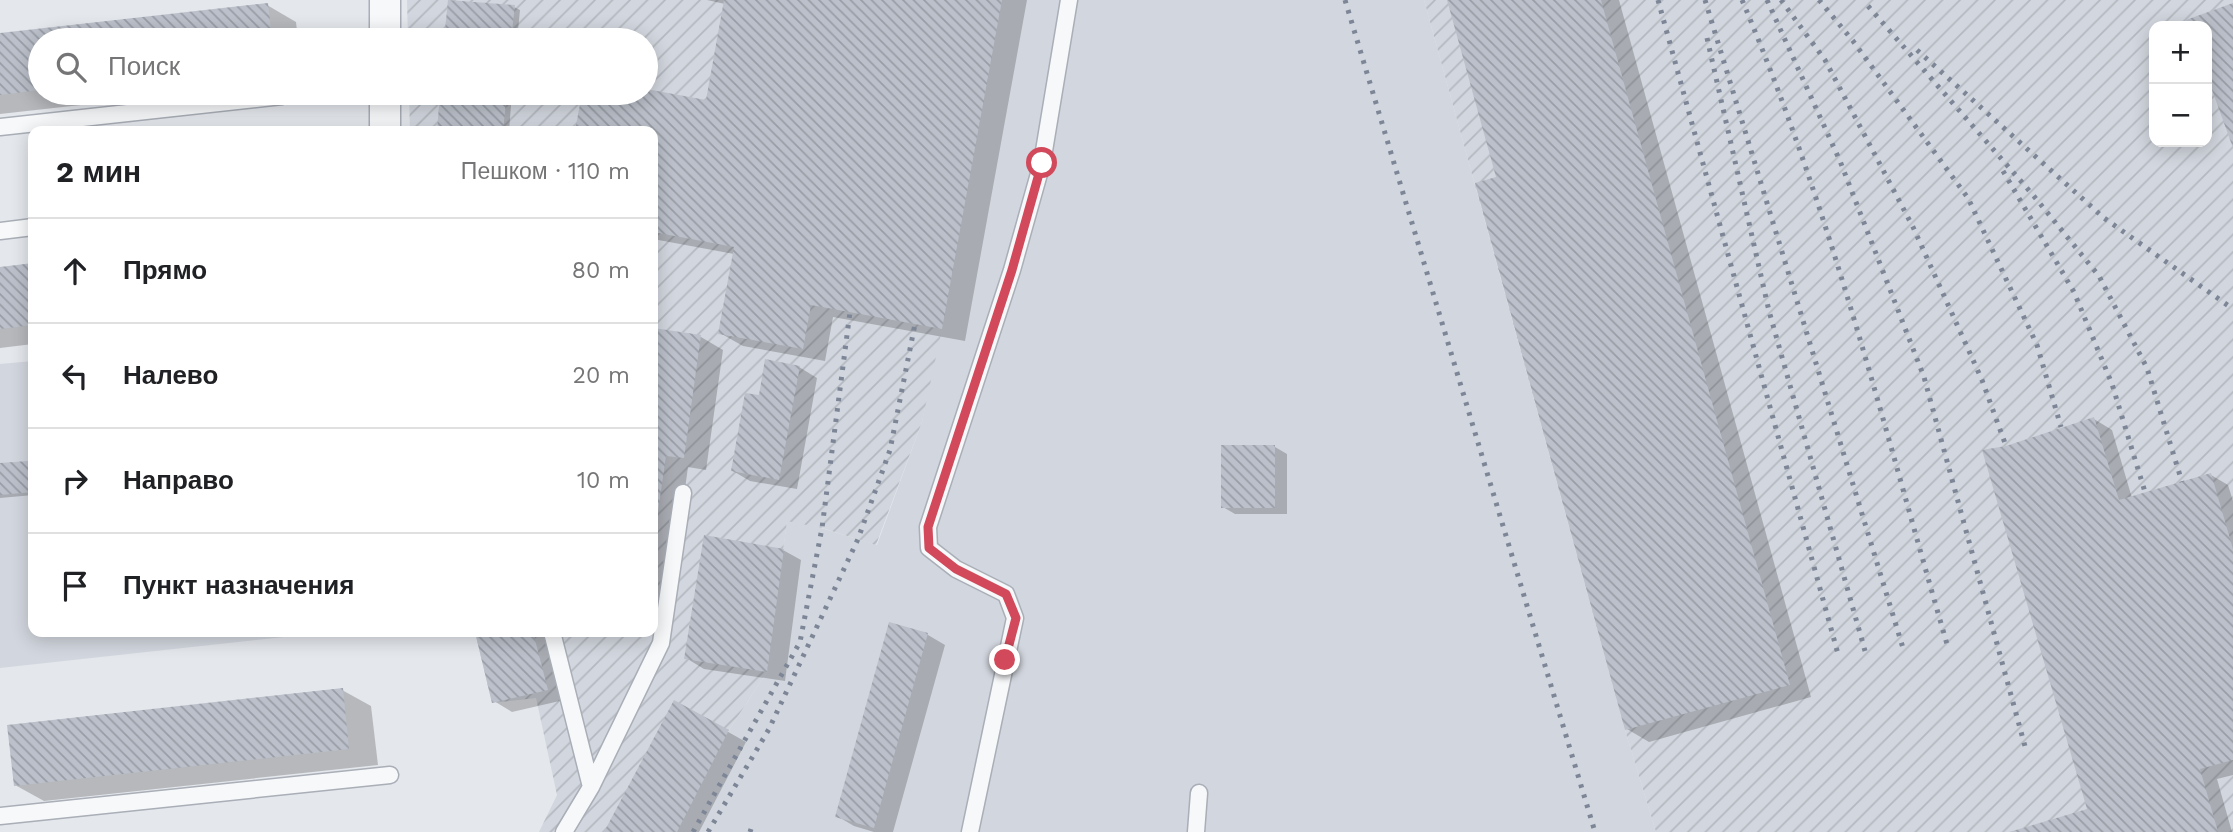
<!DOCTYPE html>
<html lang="ru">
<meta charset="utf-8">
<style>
:root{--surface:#fff;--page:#f2f2f2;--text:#202124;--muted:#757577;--line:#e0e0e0}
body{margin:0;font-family:"Work Sans",sans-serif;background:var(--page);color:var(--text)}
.controls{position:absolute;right:21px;top:21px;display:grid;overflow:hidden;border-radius:14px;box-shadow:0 4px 18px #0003}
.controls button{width:63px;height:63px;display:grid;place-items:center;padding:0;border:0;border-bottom:2px solid var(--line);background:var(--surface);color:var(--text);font:35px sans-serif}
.stop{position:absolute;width:21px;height:21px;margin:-16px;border:5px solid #d1495b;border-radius:50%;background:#fff}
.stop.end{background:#d1495b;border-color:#fff;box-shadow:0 2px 7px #0008}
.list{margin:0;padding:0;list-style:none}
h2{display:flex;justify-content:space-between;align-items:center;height:91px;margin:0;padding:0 28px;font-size:30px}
h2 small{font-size:23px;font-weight:400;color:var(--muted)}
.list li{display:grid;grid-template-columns:46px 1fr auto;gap:21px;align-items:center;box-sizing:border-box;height:105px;padding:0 28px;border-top:2px solid var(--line)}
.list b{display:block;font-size:26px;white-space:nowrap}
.list em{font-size:23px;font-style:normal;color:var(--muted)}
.icon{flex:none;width:38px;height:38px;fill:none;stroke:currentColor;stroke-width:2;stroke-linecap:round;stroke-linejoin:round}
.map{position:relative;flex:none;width:2233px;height:832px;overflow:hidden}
.search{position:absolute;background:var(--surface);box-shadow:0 4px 18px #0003;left:28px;top:28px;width:630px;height:77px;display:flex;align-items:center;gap:18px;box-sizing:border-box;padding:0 24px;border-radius:38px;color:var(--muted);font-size:26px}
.panel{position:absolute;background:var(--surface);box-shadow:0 4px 18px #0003;left:28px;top:126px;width:630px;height:511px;border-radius:14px}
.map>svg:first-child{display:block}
.built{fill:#d2d6de}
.industrial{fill:url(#industrial-furrows);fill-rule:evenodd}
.shadow{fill:#0003}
.building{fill:url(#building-back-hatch)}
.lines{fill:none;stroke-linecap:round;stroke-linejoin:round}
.lane-casing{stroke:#a9aeb7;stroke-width:19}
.street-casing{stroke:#a9aeb7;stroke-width:33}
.lane{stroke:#f7f8fa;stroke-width:16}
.street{stroke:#f7f8fa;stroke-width:30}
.rail{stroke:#7d8696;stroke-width:5;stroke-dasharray:3.5 7;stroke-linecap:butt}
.route{stroke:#d1495b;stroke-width:9}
</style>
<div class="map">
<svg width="2233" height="832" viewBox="0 0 2233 832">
<defs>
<pattern id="industrial-furrows" width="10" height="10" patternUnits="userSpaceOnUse" patternTransform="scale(1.75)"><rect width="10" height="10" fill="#d2d6de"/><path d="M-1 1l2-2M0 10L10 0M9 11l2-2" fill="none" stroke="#b4b8c0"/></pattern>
<pattern id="building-back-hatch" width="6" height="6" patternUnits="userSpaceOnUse" patternTransform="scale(1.75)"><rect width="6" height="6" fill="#bbc0ca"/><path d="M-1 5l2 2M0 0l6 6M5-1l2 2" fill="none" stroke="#989da6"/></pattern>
</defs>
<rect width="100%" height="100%" fill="#e4e7ec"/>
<path class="built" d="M1002,0H1424L1625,730L1656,832H677L729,730L767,672L787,520L811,525L877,545L922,422Z
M33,361V632H329L0,668V364Z"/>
<path class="industrial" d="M407,0H1002L942,329L922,422L876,545L822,528L787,521L767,672L729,730L677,832H539L557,795L536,698L492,703L475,632H653V131H410L409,93H646V40H408Z
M1424,0H2233V832H1656L1625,730ZM2154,26H2207V142H2154Z"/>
<path class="shadow" d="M707,0H1027L965,341L833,317L825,361L743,346L720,333L734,254L653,239V131H576L583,93H646V91L707,102L725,4Z
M1448,0H1619L1811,697L1649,742L1627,729L1498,179Z
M450,1L514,7L520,10L517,40H446Z
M267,5L296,22L298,40H40V93H189L0,114V34Z
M442,93H512L509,131H438Z
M33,265V344L0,348V268Z
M653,330L701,337L723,350L706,470L688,467L665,634L649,632H653Z
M799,367L817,378L797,489L750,481L733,471L761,397Z
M2094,419L2112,430L2132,498L2211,475L2228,485L2233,501V775L2217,779L2232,832H2013L2089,810L2006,447Z
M1275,447L1287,454V514H1235L1223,507Z
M28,463L33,466V495L0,498V465Z
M783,550L801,560L785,681L704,669L686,658Z
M891,624L928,635L945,645L893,832H874L854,826L837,816Z
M476,632H547L564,700L512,712L494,701Z
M342,690L371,706L378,765L44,801L15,785Z
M675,702L746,742L699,832H608Z"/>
<path class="building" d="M448,0L515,5L511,40H444Z
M724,0H1002L942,329L811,305L803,349L718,334L734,247L653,232V131H575L582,93H646V89L706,100Z
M1447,0H1601L1790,685L1625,730L1475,183L1496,177Z
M268,3L272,40H40V90L0,95V33Z
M2233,3V148L2207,76V26H2189L2186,20Z
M440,93H507L503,131H437Z
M33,263V325L0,329V267Z
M653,328L701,335L684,458L666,456L654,540Z
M765,359L800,366L779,480L731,471L745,393L759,395Z
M2094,417L2119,500L2211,473L2233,549V760L2200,769L2218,832H2009L2087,809L1982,450L2006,446Z
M1221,445H1275V508H1221Z
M28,461L29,473L33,472V492L0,495V463Z
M704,535L784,549L767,672L684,659Z
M889,622L928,633L874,828L835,817Z
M475,632H533L548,690L492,703Z
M343,688L349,749L14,786L7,725Z
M674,700L729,730L677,832H604Z"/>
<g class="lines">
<g class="lane-casing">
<path id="lane" d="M0,127L282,96
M0,231L33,227
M552,632L591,787L564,832
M591,787L661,643L683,493
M0,816L390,775
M970,832L1015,618L1006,594L956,569L929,548L928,527L1012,270L1042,163L1069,0
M1196,832L1199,793"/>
</g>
<g class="street-casing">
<path id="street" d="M385,0V40
M385,93V131"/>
</g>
<use href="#lane" class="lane"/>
<use href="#street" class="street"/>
<path class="rail" d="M1345,0L1595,832
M1658,0L1838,654
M1705,0L1903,648
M1742,0C1830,207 1884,428 1947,644
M1767,0L1840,161L1924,377L2026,750
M1781,0L1825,60L1913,227L1982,380L2006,446
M1819,0L1853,41L1968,198L2037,345L2061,427
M1868,6L2033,195L2099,276L2147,368L2182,482
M1707,38L1769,311L1865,651
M1917,50L2104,218L2233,309
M2003,171L2074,292L2112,384L2145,492
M693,832L800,642L822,528L850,312
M708,832L769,729L858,539L890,450L915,324
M750,832L751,829"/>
</g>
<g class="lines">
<path class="route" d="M1005,660L1016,618L1006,594L956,569L929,548L928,527L1012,270L1042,163"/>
</g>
</svg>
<div class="controls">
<button>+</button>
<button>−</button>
</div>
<div class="stop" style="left:1042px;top:163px"></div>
<div class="stop end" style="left:1005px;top:660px"></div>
<div class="search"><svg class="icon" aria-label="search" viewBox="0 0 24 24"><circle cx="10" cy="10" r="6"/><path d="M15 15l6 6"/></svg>Поиск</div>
<section class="panel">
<h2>2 мин<small>Пешком · 110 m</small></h2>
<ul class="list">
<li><svg class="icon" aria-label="ahead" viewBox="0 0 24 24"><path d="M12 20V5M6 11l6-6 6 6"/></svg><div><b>Прямо</b></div><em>80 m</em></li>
<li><svg class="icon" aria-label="left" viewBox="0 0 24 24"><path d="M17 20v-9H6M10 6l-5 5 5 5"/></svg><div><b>Налево</b></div><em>20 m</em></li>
<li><svg class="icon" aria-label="right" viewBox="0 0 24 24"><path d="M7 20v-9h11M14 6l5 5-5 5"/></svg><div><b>Направо</b></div><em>10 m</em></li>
<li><svg class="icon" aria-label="arrive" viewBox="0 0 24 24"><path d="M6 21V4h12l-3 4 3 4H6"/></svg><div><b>Пункт назначения</b></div></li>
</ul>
</section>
</div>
